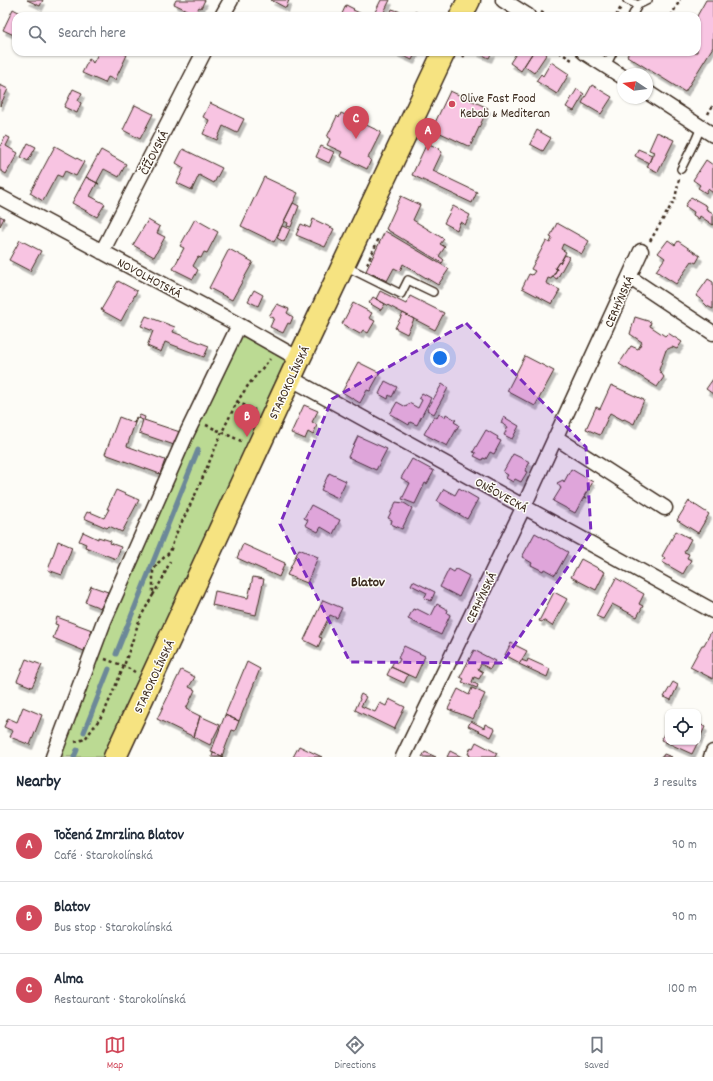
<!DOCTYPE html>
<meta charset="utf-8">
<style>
:root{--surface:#fff;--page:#f6f6f7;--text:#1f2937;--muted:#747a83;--line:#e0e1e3;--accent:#d1495b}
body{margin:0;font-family:Dekko,sans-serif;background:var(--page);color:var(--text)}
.controls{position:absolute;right:12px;bottom:12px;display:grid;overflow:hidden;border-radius:8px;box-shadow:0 1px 3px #0004}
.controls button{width:36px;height:36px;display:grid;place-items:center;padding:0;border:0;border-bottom:1px solid var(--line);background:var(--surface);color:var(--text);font:20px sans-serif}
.compass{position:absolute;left:617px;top:68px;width:36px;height:36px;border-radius:50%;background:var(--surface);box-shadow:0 1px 3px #0004;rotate:283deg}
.you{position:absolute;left:440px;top:358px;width:14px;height:14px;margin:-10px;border:3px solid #fff;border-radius:50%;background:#1a73e8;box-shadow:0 0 0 6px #1a73e833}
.badge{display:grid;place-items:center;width:26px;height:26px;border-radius:50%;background:var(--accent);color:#fff;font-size:13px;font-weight:700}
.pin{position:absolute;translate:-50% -33px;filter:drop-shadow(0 1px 2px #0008)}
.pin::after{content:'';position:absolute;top:21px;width:14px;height:12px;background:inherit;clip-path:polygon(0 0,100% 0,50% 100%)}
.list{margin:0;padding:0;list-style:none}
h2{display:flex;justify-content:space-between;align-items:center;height:52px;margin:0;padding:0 16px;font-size:17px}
h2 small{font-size:13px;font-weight:400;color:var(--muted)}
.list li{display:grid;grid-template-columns:26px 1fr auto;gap:12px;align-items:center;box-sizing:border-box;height:72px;padding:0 16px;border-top:1px solid var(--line)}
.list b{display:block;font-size:15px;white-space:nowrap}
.list p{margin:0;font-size:13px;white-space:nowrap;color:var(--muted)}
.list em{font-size:13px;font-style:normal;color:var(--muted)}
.icon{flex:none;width:22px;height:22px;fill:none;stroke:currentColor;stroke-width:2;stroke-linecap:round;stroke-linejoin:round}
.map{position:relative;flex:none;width:713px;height:757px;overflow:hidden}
.search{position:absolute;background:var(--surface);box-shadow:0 1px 3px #0004;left:12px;right:12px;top:12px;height:44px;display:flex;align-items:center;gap:10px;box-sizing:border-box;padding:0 14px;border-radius:12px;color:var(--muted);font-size:15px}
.sheet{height:268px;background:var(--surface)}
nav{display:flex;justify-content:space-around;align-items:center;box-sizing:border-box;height:56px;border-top:1px solid var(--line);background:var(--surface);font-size:11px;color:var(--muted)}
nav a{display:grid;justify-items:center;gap:2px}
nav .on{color:var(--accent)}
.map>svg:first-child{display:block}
.green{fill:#bbda93;stroke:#7b8258}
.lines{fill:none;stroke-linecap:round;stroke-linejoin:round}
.stream{stroke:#6c8899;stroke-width:5}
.building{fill:#f8c4e2;stroke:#3b2a1e;filter:url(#shadow)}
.lane-casing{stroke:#3b2a1e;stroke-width:10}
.street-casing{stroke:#3b2a1e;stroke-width:17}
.primary-casing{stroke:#3b2a1e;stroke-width:25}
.path{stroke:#3b2a1e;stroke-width:2.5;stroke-dasharray:3 3;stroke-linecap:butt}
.lane{stroke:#fdfcf7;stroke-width:7}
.street{stroke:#fdfcf7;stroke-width:14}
.primary{stroke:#f6e381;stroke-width:22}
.marked{fill:#7b2cbf;fill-opacity:0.2;stroke:#7b2cbf;stroke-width:3;stroke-dasharray:8 5;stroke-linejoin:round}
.poi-dot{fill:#d1495b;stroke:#fdfcf7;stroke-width:1.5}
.labels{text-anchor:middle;stroke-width:3;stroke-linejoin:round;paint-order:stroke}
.poi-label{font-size:13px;fill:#3b2a1e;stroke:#fdfcf7;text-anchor:start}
.street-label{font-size:13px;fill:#3b2a1e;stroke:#fdfcf7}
.neighbourhood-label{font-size:14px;font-weight:bold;fill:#3b2a1e;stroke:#fdfcf7}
</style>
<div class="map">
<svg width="713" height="757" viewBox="0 0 713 757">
<defs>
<filter id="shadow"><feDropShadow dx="2.5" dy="4.5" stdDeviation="0" flood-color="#0004"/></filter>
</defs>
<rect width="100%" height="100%" fill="#fdfcf7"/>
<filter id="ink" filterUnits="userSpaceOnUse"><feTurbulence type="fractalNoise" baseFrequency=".025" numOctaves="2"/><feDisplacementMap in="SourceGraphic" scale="8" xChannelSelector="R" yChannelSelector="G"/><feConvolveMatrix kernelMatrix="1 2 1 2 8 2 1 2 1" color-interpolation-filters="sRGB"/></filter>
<g filter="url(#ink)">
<path class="green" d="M239,325L299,359L114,757H53L123,579Z"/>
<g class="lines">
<path class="stream" d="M116,654L198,450
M84,732L109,669
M74,757L77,750"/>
</g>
<path class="building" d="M27,0H43L40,6Z
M176,0H205L201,8L199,7L195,14L174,4Z
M271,0H289L286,8Z
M381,0H390L382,16H373Z
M706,0H713V47L685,92L627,56L629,52H697V16Z
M346,5L354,9L353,10L364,15L363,16H341Z
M13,9L26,16H16V36L3,30Z
M392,9L401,12L400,16H389Z
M414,11L425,16H412Z
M37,12L44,16H35Z
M99,52H120L127,55L115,80L108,77L105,83L82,73L89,59L92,61V62L93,63Z
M395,52H416L412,60Z
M476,52H492L489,58Z
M517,52H533L521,71L510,63Z
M533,52H548L534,73L524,66Z
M551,62L569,74L557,94L536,81L541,74L543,76Z
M0,85L8,89L0,106Z
M592,85L612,97L601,114L582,103Z
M73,89L82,93L78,101L81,103L77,113L64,107Z
M577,89L584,94L574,111L566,107Z
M450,91L488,108L470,147L432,129Z
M210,103L244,119L237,133L223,126L217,140L203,134L209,120L203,117Z
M135,105L153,114L140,139L123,130Z
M341,113L381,132L368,158L371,160L367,169L340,156L342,152L327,145L330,139L327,137L337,116L339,118Z
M537,130L551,138L543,151L530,144Z
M657,132L674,140L658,172L647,167L654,152L649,150Z
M6,136L10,138L6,146L18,153L6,174L0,170V146Z
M28,143L36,147L28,161L21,157Z
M427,143L440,149L439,150L442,152L433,171L477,192L472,203L412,175Z
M55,146L84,162L76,176L65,171L62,177L57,175L43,201L30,193Z
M321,146L334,152L329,163L316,157Z
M183,149L222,168L214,183L199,175L192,190L177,183L184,168L176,163Z
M638,149L652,155L649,163L635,156Z
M101,150L126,164L119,177L104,169L97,182L99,184L86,177Z
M706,160L713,165V193L708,189L706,193L698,188L700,185L693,180Z
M86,177L99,184L97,183L90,196L105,204L97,217L72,203Z
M264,177L298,193L274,242L241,226Z
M401,196L420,205L413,220L444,239L440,244L445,247L439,256L444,260L442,263L386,229Z
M691,197L707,206L706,209L713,213V225L700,216L699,219L693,215L694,212L685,206Z
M293,203L299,206L291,227L287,226L288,223L284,221Z
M453,206L470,215L465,225L460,222L457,230L444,223Z
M0,216L4,218L0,226Z
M195,219L218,232L207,253L204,252L201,258L198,257L193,266L198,270L193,279L173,269L184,248L180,246Z
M313,219L334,229L325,247L296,235L301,224L310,228Z
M148,220L160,227L157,233L165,237L154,257L133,245Z
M557,223L589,241L582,254L563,244L561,249L566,252L560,263L559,262L555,268L557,269L551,279L548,278L546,283L560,290L552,304L522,288L529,274L532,275L535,271L531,269L546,241L550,243L552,238L550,237Z
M282,226L290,229L284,242L277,238Z
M385,231L449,269L438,285L403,264L400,271L394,268L387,281L366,271Z
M20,240L41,251L30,271L9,260Z
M668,240L675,245L678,241L700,256L696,263L692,261L676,284L656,271L665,258L658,253Z
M229,249L253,262L232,300L209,288Z
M565,255L569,257L557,279L553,277L557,269L555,268L559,262L560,263Z
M708,279L713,282V309L707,306L703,302V301L696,296Z
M118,281L137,291L121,321L101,310Z
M254,290L263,295L258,306L248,301Z
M380,291L406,304L410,296L444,313L435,330L376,299Z
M373,297L385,304L381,310L369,303Z
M353,303L372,313L369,318L375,321L368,333L363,330L360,334L342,324Z
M277,304L289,309L287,313L293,317L290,324L288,323L283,333L270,327L274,318L269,316Z
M403,313L414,319L407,334L395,328Z
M146,316L175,327L173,332L209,346L204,357L165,342L161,352L147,346L153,331L141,326Z
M635,317L651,322L650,326L665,336L668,333L682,342L677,349L672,347L666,350L659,370L664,377L657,387L634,372V373L619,364L631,346L638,349L642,342L630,334Z
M525,356L554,371L535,406L507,391Z
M358,362L380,373L370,391L367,390L360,403L342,392Z
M713,379V394L706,389Z
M385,381L397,387L392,397L389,395L388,399L379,394Z
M442,384L448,388L434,414L427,410Z
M611,385L644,400L634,424L624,419L623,420L610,413L600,435L586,429L596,407L600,409Z
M422,393L431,398L417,425L410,422L409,425L390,414L397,402L406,407L409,403L418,408L422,400L419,398Z
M304,405L318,411L312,422L317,425L313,435L308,432L305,439L291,433Z
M439,414L445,417L446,414L456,420L454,422L459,425L447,446L424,434L434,416L437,418Z
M140,415L145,417L144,420L183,433L177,446L139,433L143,420L137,418L135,423H134L136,417L138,418Z
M119,417L135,423L127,446L165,460L160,474L105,454Z
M504,417L519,426L512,439L504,435L508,427L501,423Z
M486,430L498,437L497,439L501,441L494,454L490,452L486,459L483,458L482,460L474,456L476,453L473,452Z
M358,436L387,449L376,470L348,457Z
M513,454L530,462L525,471L527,472L521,482L515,479L513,482L506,478L508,475L503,472Z
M412,459L434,471L427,484L425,483L415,504L402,499L410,483L401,478Z
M571,469L593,482L584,496L587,498L584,497L575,513L553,501L561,488L557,483L563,480L564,482Z
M329,473L346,481L338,498L321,490Z
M459,488L478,499L467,519L437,501L444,489L455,495Z
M116,490L139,500L122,532L109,526L107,528L84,518L87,512L89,513L90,512L104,518L109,509H107Z
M689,501L709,514L698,533L677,520Z
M396,502L404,503L412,508L402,529L391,524L392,520L388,518Z
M311,505L340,520L333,534L321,527L318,532L305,525L308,520L304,518Z
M676,531L691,539L684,552L689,554L687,558L691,560L683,574L662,562L665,558L662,556Z
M83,532L98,539V537L111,541L110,543L121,547L116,559L85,547L86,544L79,541Z
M535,533L568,552L555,575L544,569L543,571L531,565L532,563L522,557Z
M58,541L72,547L62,575L48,570Z
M243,544L285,563L279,577L237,558Z
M299,549L318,557L307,583L287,575Z
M581,559L605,572L596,590L571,577Z
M449,569L454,572L456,569L469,576L459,597L440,587Z
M253,577L264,579L256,615L212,605L215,591L248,598Z
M616,578L644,594L639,604L643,606L637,617L612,604L603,619L596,616Z
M413,581L435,592L431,601L424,598L427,593L411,585Z
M91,586L108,592L101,608L85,602Z
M554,592L567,599L552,626L543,620L542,622L539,621Z
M323,600L342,608L337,618L330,615L319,637L322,638L318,647L304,640Z
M437,604L448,610L447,613L450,615L441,635L408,619L413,609L416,610L417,609L431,616Z
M57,617L92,630L84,651L53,638L58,625L55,624Z
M711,632L713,633V679L690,667L702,645H704Z
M511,643L527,651L520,663L505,655Z
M404,646L425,656L415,678L391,667L394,661L398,663L400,659L398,658Z
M474,650L495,661L490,669L481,664L478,669L483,672L479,679L474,677L472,682L478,685L477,688L462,682L464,679L460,677Z
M26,659L42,665L32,687L17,681Z
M528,659L550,669L547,677L519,664L521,660L527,662Z
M247,662L260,669L239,721L225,715Z
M391,667L408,675L404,683L387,675Z
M181,670L195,677L189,687L195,690L186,709L200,716L194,737L157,719Z
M673,682L678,685L671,700L664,697Z
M472,688L485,694L473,719L448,709L458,689L469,695Z
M361,694L366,697L361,706L375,712L380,703L386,706L389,699L405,707L394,729L355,710L360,699L359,698Z
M23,707L42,715L30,745L10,737L13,731L4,727L8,718L17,722Z
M225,715L239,721L235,731L232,730L222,756L211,752Z
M200,716L220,725L210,745L194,737Z
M471,721L484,728L485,724L495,729L491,737L468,726Z
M698,723L705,727L698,742Z
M666,730L668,731V742H698L692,754L661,740Z
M476,742L497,753L495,757H469L470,755L468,754L471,747L473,748Z
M299,746L322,757H293Z
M450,751L462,757H447Z
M425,752L436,757H422Z
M213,753L222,756L223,757H212Z
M664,754L672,757H661V756H663Z"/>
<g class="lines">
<g class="lane-casing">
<path id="lane" d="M627,0L638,5
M632,16L638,5L648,0
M606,66L613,52
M681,169L696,139L701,127
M345,266L401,294L408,280L433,292"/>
</g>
<g class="street-casing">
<path id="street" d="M503,0L528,16
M222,16L231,0
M584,52L623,77
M647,92L713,135
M0,197L239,325L299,359
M102,252L204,52
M629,277L713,333
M290,378L713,611
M555,437L665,508
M53,757L104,621L186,435L239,325
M403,757L524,506L641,251
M711,757L713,752"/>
</g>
<g class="primary-casing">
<path id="primary" d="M461,16L469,0
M115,757L299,359L444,52"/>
</g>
<path class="path" d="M541,12L548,16
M616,16L621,7
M671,16L680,0
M559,52L572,60
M463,57L466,52
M708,114L713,105
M650,241L675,199L679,179
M367,264L379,238
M237,402L255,410
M206,425L241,441
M153,595L163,578L170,561
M105,659L124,666L135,672
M75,742L85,739L104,713L124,666L140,618L153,595V571L158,563L170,552L176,534L197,491L222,432L237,402L249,384L270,359"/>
<use href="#lane" class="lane"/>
<use href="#street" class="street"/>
<use href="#primary" class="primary"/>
</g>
</g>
<path class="marked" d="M466,323L586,447L591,533L502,663L350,662L280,524L332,399Z"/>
<circle class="poi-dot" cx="452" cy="104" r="4"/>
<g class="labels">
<g class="poi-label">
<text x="460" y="102">Olive Fast Food<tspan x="460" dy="15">Kebab &amp; Mediteran</tspan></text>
</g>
<g class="street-label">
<text transform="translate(153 152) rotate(-63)" y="5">ČÍŽOVSKÁ</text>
<text transform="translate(150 277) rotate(28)" y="5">NOVOLHOTSKÁ</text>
<text transform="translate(618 301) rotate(-66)" y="5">CERHÝNSKÁ</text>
<text transform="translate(288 382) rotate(-65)" y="5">STAROKOLÍNSKÁ</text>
<text transform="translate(502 494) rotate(29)" y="5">ONŠOVECKÁ</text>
<text transform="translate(480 597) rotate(-64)" y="5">CERHÝNSKÁ</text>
<text transform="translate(153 676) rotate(-65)" y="5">STAROKOLÍNSKÁ</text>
</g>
<g class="neighbourhood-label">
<text x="368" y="586">Blatov</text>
</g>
</g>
</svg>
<div class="controls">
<button><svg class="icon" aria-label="locate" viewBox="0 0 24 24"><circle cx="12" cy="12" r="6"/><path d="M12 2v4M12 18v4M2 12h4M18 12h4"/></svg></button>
</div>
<svg class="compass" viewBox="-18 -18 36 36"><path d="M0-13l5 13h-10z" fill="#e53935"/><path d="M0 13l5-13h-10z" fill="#747a83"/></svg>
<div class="you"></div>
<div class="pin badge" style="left:428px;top:151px">A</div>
<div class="pin badge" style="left:247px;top:437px">B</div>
<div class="pin badge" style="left:356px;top:139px">C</div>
<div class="search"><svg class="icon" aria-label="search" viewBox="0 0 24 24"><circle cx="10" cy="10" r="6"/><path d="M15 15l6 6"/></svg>Search here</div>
</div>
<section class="sheet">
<h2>Nearby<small>3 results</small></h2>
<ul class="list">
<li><span class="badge">A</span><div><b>Točená Zmrzlina Blatov</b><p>Café · Starokolínská</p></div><em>90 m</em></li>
<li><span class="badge">B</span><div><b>Blatov</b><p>Bus stop · Starokolínská</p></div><em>90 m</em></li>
<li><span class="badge">C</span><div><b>Alma</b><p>Restaurant · Starokolínská</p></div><em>100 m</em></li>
</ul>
</section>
<nav>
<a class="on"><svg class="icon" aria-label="map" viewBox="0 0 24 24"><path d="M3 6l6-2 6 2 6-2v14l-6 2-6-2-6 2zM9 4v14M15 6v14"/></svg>Map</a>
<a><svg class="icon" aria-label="directions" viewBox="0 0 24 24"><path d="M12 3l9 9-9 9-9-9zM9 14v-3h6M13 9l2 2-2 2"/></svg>Directions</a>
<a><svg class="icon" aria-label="saved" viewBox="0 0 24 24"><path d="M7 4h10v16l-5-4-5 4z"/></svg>Saved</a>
</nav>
